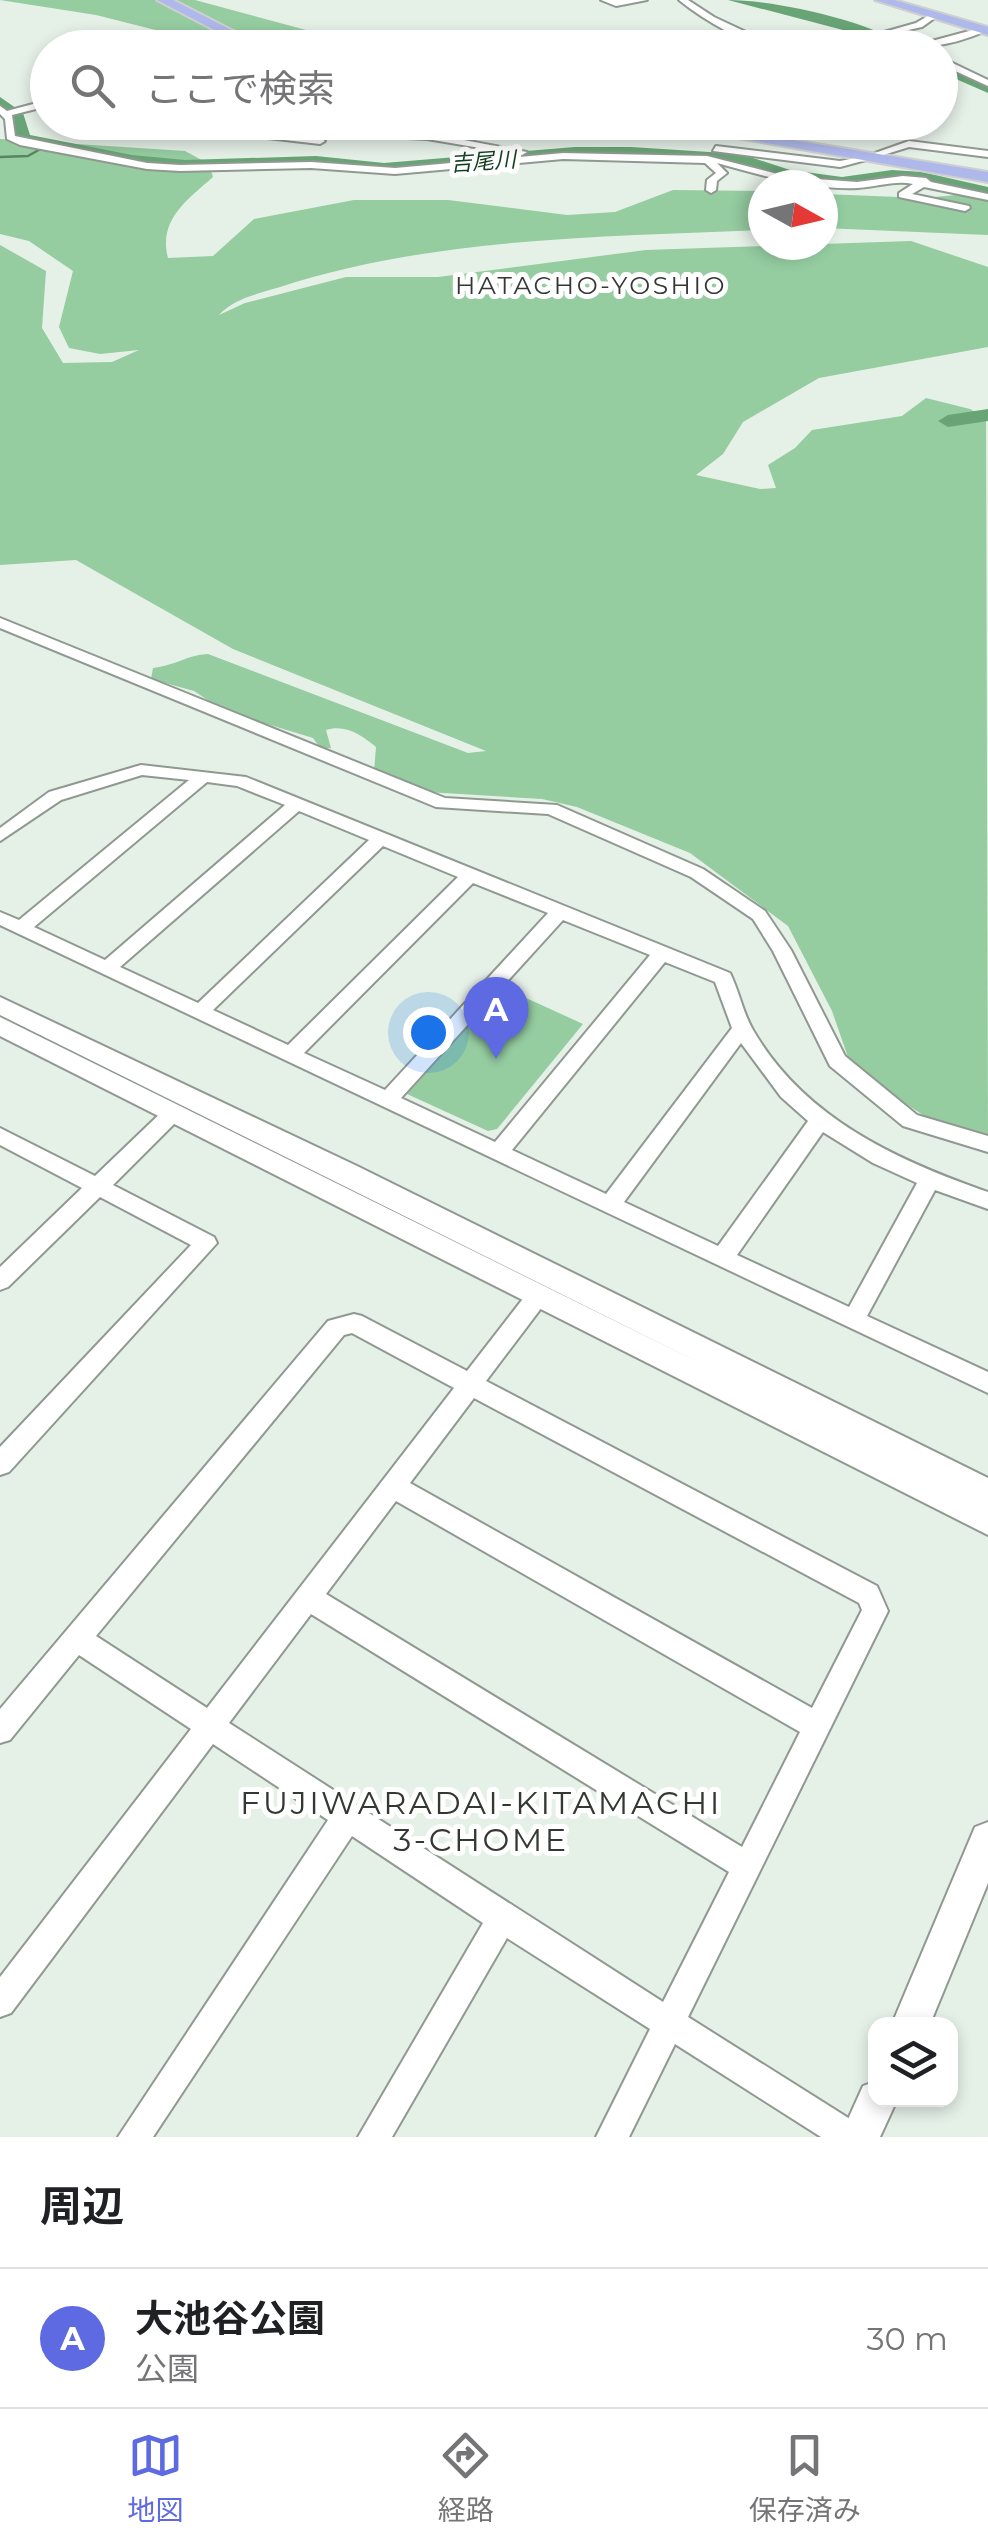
<!DOCTYPE html>
<html lang="ja">
<meta charset="utf-8">
<style>
:root{--surface:#fff;--page:#f6f6f6;--text:#202124;--muted:#757577;--line:#e0e0e0;--accent:#5d6ae1}
body{margin:0;font-family:Montserrat,"Noto Sans JP",sans-serif;background:var(--page);color:var(--text)}
.controls{position:absolute;right:30px;bottom:30px;display:grid;overflow:hidden;border-radius:20px;box-shadow:0 5px 15px #0003}
.controls button{width:90px;height:90px;display:grid;place-items:center;padding:0;border:0;border-bottom:2px solid var(--line);background:var(--surface);color:var(--text);font:50px sans-serif}
.compass{position:absolute;left:748px;top:170px;width:90px;height:90px;border-radius:50%;background:var(--surface);box-shadow:0 5px 15px #0003;rotate:98deg}
.you{position:absolute;left:428px;top:1032px;width:35px;height:35px;margin:-25px;border:8px solid #fff;border-radius:50%;background:#1a73e8;box-shadow:0 0 0 15px #1a73e833}
.badge{display:grid;place-items:center;width:65px;height:65px;border-radius:50%;background:var(--accent);color:#fff;font-size:32px;font-weight:700}
.pin{position:absolute;translate:-50% -82px;filter:drop-shadow(0 2px 5px #0008)}
.pin::after{content:'';position:absolute;top:52px;width:35px;height:30px;background:inherit;clip-path:polygon(0 0,100% 0,50% 100%)}
.list{margin:0;padding:0;list-style:none}
h2{display:flex;justify-content:space-between;align-items:center;height:130px;margin:0;padding:0 40px;font-size:42px}
h2 small{font-size:32px;font-weight:400;color:var(--muted)}
.list li{display:grid;grid-template-columns:65px 1fr auto;gap:30px;align-items:center;box-sizing:border-box;height:140px;padding:0 40px;border-top:2px solid var(--line)}
.list b{display:block;font-size:38px;white-space:nowrap}
.list p{margin:0;font-size:32px;white-space:nowrap;color:var(--muted)}
.list em{font-size:32px;font-style:normal;color:var(--muted)}
.icon{flex:none;width:55px;height:55px;fill:none;stroke:currentColor;stroke-width:2;stroke-linecap:round;stroke-linejoin:round}
.map{position:relative;flex:none;width:988px;height:2137px;overflow:hidden}
.search{position:absolute;background:var(--surface);box-shadow:0 5px 15px #0003;left:30px;right:30px;top:30px;height:110px;display:flex;align-items:center;gap:25px;box-sizing:border-box;padding:0 35px;border-radius:55px;color:var(--muted);font-size:38px}
.sheet{height:270px;background:var(--surface)}
nav{display:flex;justify-content:space-around;align-items:center;box-sizing:border-box;height:140px;border-top:2px solid var(--line);background:var(--surface);font-size:28px;color:var(--muted)}
nav a{display:grid;justify-items:center;gap:5px}
nav .on{color:var(--accent)}
.map>svg:first-child{display:block}
.green{fill:#95cca0}
.lines{fill:none;stroke-linecap:round;stroke-linejoin:round}
.stream{stroke:#598462;stroke-width:2.5}
.river{fill:#69a476;fill-rule:evenodd}
.minor-casing{stroke:#909991;stroke-width:4}
.tertiary-casing{stroke:#909991;stroke-width:4}
.primary-casing{stroke:#cecfce;stroke-width:4}
.minor{fill:#fff;fill-rule:evenodd}
.tertiary{fill:#fff;fill-rule:evenodd}
.primary{fill:#afb8eb;fill-rule:evenodd}
.labels{text-anchor:middle;stroke-width:10;stroke-linejoin:round;paint-order:stroke}
.far-water-label{font-size:22px;font-style:italic;fill:#133f20;stroke:#fff}
.far-quarter-label{font-size:25px;letter-spacing:2.5px;fill:#343834;stroke:#fff}
.near-neighbourhood-label{font-size:32px;letter-spacing:2.5px;fill:#343834;stroke:#fff}
</style>
<div class="map">
<svg width="988" height="2137" viewBox="0 0 988 2137">
<rect width="100%" height="100%" fill="#e5f0e7"/>
<path class="green" d="M0,0H195L306,30L410,47H223L96,15Z
M0,139L185,151L209,164L213,177C187,200 158,220 168,258L213,256L254,219L354,200H448L567,215L615,212L673,190L763,191V230C602,237 434,237 280,287C258,294 234,298 219,315L245,303L346,277H438L646,250L911,241L988,267V347L819,378L743,422L723,454L696,475L760,489L776,488L768,465L795,448L812,430L902,416L926,398L970,409L986,419L988,1140L942,1127L873,1083L849,1060L832,1011L788,926L690,853L577,807L542,799L427,792L374,772L376,747C361,735 346,724 326,730L331,748L321,749L313,738L224,711L194,691L151,679L153,668C174,666 187,655 208,654L468,753L486,751L233,649L76,560L0,565V245L46,271L42,328L63,363L112,362L139,350L100,354L69,348L59,327L73,271L29,241L0,234Z
M988,192V235L823,228V194L924,198Z
M502,987L583,1024L497,1129L488,1131L407,1094Z"/>
<g class="lines">
<path class="stream" d="M0,157L28,156L44,147"/>
<path class="river" d="M728,0C776,0 870,21 910,48H889L843,30Z
M940,62L988,83V93L940,72Z
M0,97L23,113L30,135L132,155L185,160L316,156L384,163L575,147H631L741,154L790,170L842,177L892,170L922,172L988,187V197L922,182L892,180L842,187L787,180L739,164L631,157H575L384,173L316,166L185,170L132,165L19,142L11,135L10,118L0,109Z
M988,409V421L948,427L938,421L948,415Z"/>
<g class="minor-casing">
<path id="minor" d="M601,0H647L616,6Z
M679,0H688L714,17L780,48C750,48 702,19 679,0Z
M933,13L936,17L922,27L890,34L917,45L984,27L988,30C951,46 913,55 877,34L916,23Z
M940,57L988,80V86L940,64Z
M48,100V106L12,115L15,136L147,163L180,165L311,162L395,168L563,153L707,156L789,177L857,182L903,176L926,178L931,182L988,194V200L924,187L912,194L969,206L970,208L965,211L899,197V193L913,184C895,180 877,187 858,188C810,190 764,176 717,163L727,173L717,181L716,190L711,193L706,190L707,180L716,173L705,163L563,159L395,174L311,168L180,171L147,169L20,145L7,139L5,119L0,114V106L7,111Z
M283,122L427,133L527,152L522,155L427,139L349,135Z
M252,131L320,138L325,141L320,144L249,136Z
M909,141L988,151V157L909,147L880,156L875,153Z
M716,146L840,161L861,157L866,160L840,167L713,151Z
M0,618L445,798L557,805L703,869L765,911L791,950L845,1056L917,1115L988,1136V1152L903,1126L830,1066L773,951L753,919L691,877L548,814L436,807L0,628Z
M141,765L246,777L730,973C739,991 743,1013 753,1030C804,1118 896,1160 988,1192V1209L935,1190L867,1316L988,1372V1393L0,925V912L19,920L189,780L142,775L61,800L0,841V828L49,792ZM207,782L237,786L285,805L105,960L34,927ZM299,811L369,840L198,1003L120,967ZM383,846L458,877L288,1045L213,1010ZM473,883L548,913L385,1090L304,1053ZM563,920L650,955L495,1142L401,1098ZM665,962L715,982L732,1028L606,1194L512,1150ZM741,1043L781,1097L808,1121L718,1246L624,1202ZM823,1132L873,1163L917,1183L849,1307L737,1255Z
M174,1104L181,1107L184,1112L181,1117L113,1185L214,1237L217,1243L9,1472L0,1475V1447L191,1245L100,1197L8,1287L0,1290V1267L82,1188L0,1145V1128L95,1176L167,1107Z
M537,1288L545,1291L548,1297L545,1303L486,1381L877,1586L888,1611L688,2017L861,2126L866,2137H821L675,2044L629,2137H596L650,2029L507,1938L392,2137H358L483,1923L352,1836L153,2137H118L328,1820L213,1744L11,2013L0,2017V1977L191,1729L79,1655L10,1740L0,1743V1709L328,1321L354,1314L362,1316L467,1371L529,1291ZM352,1333L454,1388L207,1708L96,1636L344,1335ZM474,1398L859,1603L862,1610L812,1708L410,1483ZM396,1501L800,1732L742,1847L326,1594ZM311,1614L729,1872L663,2002L229,1723Z"/>
</g>
<g class="tertiary-casing">
<path id="tertiary" d="M0,997L357,1166L988,1478V1535L0,1036V1017L704,1365L0,1015Z
M988,1822V1883L930,2024H892L975,1827Z
M876,2081V2100H897L880,2137H840L863,2086Z"/>
</g>
<g class="primary-casing">
<path id="primary" d="M157,0H173L266,48H249Z
M875,0H894L988,27V35Z
M647,122H683L988,172V182Z"/>
</g>
<use href="#minor" class="minor"/>
<use href="#tertiary" class="tertiary"/>
<use href="#primary" class="primary"/>
</g>
<g class="labels">
<g class="far-water-label">
<text transform="translate(483 161) rotate(-4)" y="8">吉尾川</text>
</g>
<g class="far-quarter-label">
<text x="591" y="294">HATACHO-YOSHIO</text>
</g>
<g class="near-neighbourhood-label">
<text x="481" y="1814">FUJIWARADAI-KITAMACHI<tspan x="481" dy="37">3-CHOME</tspan></text>
</g>
</g>
</svg>
<div class="controls">
<button><svg class="icon" aria-label="layers" viewBox="0 0 24 24"><path d="M12 4l9 5-9 5-9-5zM3 14l9 5 9-5"/></svg></button>
</div>
<svg class="compass" viewBox="-18 -18 36 36"><path d="M0-13l5 13h-10z" fill="#e53935"/><path d="M0 13l5-13h-10z" fill="#757577"/></svg>
<div class="you"></div>
<div class="pin badge" style="left:496px;top:1059px">A</div>
<div class="search"><svg class="icon" aria-label="search" viewBox="0 0 24 24"><circle cx="10" cy="10" r="6"/><path d="M15 15l6 6"/></svg>ここで検索</div>
</div>
<section class="sheet">
<h2>周辺<small></small></h2>
<ul class="list">
<li><span class="badge">A</span><div><b>大池谷公園</b><p>公園</p></div><em>30 m</em></li>
</ul>
</section>
<nav>
<a class="on"><svg class="icon" aria-label="map" viewBox="0 0 24 24"><path d="M3 6l6-2 6 2 6-2v14l-6 2-6-2-6 2zM9 4v14M15 6v14"/></svg>地図</a>
<a><svg class="icon" aria-label="directions" viewBox="0 0 24 24"><path d="M12 3l9 9-9 9-9-9zM9 14v-3h6M13 9l2 2-2 2"/></svg>経路</a>
<a><svg class="icon" aria-label="saved" viewBox="0 0 24 24"><path d="M7 4h10v16l-5-4-5 4z"/></svg>保存済み</a>
</nav>
